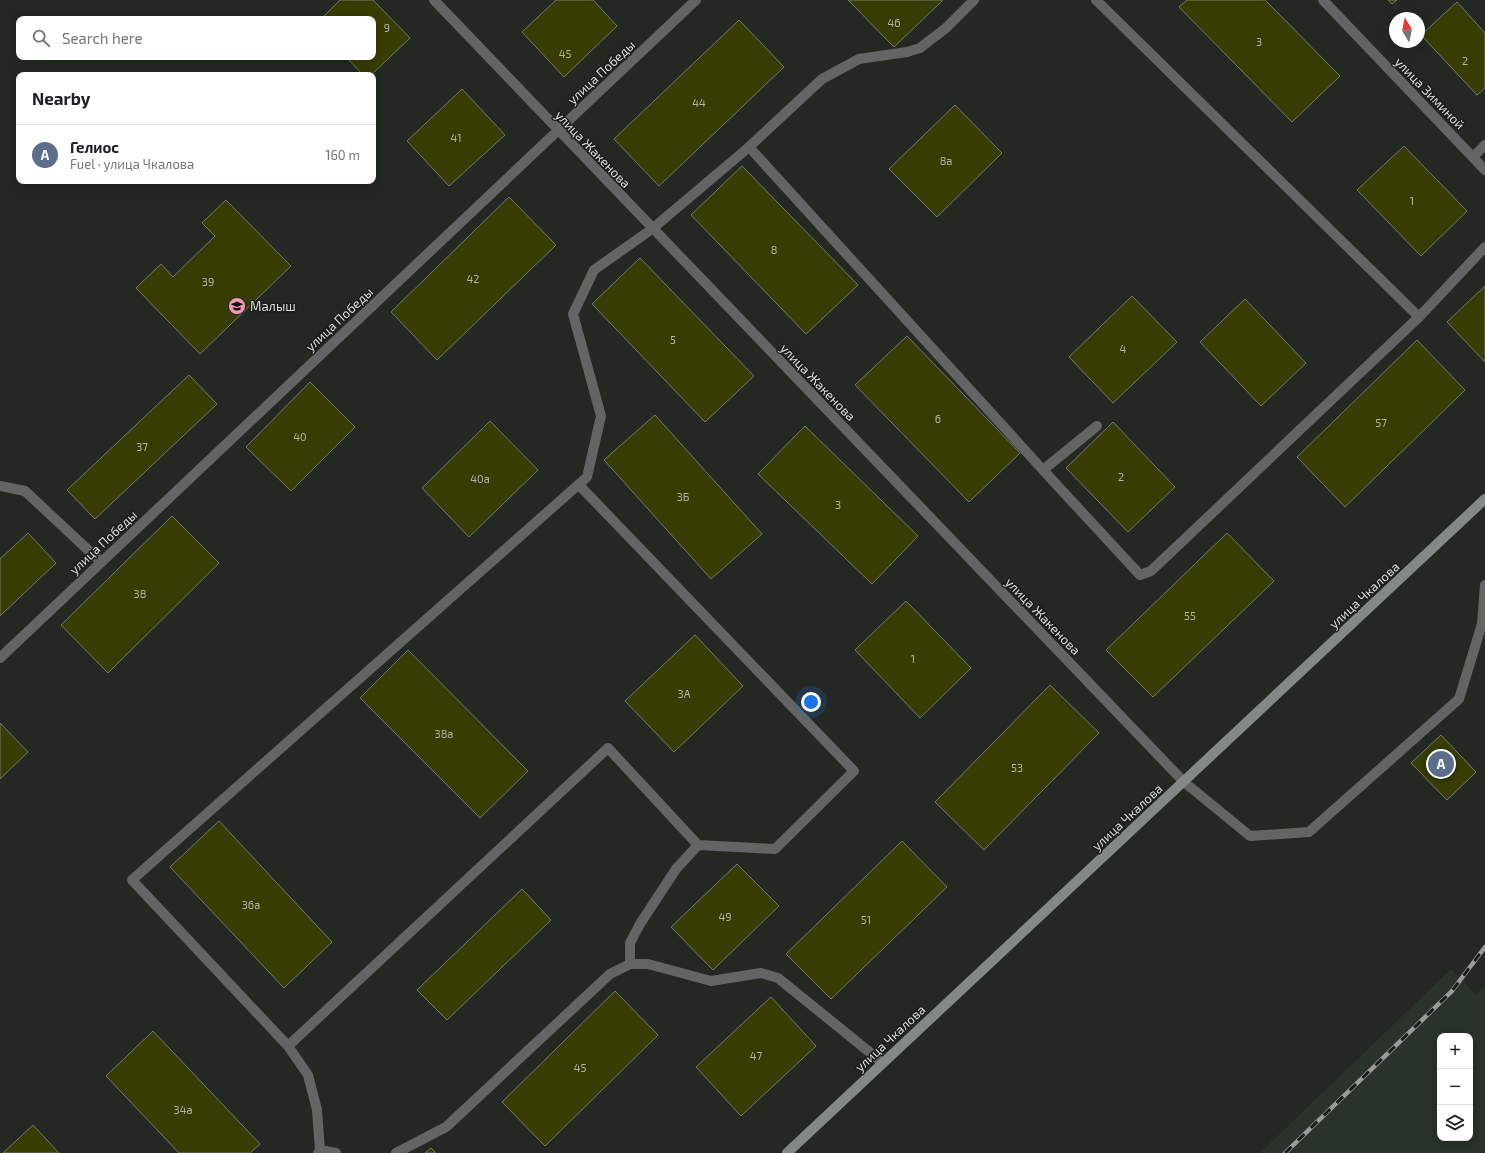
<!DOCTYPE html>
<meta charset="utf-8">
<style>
:root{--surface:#fff;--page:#f6f6f6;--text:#202124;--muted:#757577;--line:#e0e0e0;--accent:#7e5766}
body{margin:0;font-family:"Exo 2",sans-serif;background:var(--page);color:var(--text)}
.controls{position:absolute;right:12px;bottom:12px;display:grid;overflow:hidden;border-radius:8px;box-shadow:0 2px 10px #0003}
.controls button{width:36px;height:36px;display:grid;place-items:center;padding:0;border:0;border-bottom:1px solid var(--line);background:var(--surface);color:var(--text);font:20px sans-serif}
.compass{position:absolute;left:1389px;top:12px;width:36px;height:36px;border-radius:50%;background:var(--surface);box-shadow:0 2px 10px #0003;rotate:350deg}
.you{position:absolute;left:811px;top:702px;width:14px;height:14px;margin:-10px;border:3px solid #fff;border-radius:50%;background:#1a73e8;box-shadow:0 0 0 6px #1a73e833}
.badge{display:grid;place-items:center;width:26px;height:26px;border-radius:50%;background:var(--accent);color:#fff;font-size:13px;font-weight:700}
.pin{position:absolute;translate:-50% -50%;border:2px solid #fff;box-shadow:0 1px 4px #0006}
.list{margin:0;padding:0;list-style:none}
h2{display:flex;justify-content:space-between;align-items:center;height:52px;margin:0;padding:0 16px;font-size:17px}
h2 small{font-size:13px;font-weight:400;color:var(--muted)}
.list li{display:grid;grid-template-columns:26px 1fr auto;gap:12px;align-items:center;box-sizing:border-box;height:60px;padding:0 16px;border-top:1px solid var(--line)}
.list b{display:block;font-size:15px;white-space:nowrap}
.list p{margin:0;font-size:13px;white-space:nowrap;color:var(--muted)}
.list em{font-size:13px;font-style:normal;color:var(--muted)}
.icon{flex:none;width:22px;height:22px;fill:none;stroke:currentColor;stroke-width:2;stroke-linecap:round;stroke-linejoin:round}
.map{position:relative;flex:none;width:1485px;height:1153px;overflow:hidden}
.search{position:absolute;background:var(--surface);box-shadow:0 2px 10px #0003;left:16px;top:16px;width:360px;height:44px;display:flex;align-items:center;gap:10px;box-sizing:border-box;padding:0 14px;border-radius:8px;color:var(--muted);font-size:15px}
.panel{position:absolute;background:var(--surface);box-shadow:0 2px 10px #0003;left:16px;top:72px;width:360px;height:112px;border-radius:8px}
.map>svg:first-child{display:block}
.built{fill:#29332a;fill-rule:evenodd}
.building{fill:#363c02;stroke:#777971}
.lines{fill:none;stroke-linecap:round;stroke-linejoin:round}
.lane{stroke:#626564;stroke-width:10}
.street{stroke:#626564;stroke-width:10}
.secondary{stroke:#838987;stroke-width:10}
.rail-casing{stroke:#999c99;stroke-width:4.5}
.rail{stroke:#1a1e1a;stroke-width:3;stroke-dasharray:9;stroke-linecap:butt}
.labels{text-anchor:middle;stroke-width:3;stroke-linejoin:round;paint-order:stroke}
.number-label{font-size:11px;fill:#b2b6a6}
.street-label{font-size:13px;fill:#dcdfdc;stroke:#1a1e1a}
.poi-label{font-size:13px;fill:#dcdfdc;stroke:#1a1e1a;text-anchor:start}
</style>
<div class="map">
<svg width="1485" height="1153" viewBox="0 0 1485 1153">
<rect width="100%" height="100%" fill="#232823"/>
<path class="built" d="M1451,969L1475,994L1485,986V1153H1260ZM1440,1036H1470V1138H1440Z"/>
<path class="building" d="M340,0H373L410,38L371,75H363L346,57H373V19H321Z
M556,0H593L617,26L564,77L522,32Z
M848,0H943L894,47Z
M1187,0H1265L1340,76L1292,122L1179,7Z
M1388,0H1397L1392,4Z
M1457,2L1485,33V88L1477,95L1421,35Z
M739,20L784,67L659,186L614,139Z
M462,89L505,135L449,186L407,141Z
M955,105L1002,153L937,217L889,169Z
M1404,146L1467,211L1421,256L1357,190Z
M742,166L858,285L806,334L691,215Z
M509,197L556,245L437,360L391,312Z
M226,200L291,266L200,354L136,288L161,264L173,277L215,236L202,223Z
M640,258L754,376L705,422L592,304Z
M1485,286V362L1447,322Z
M1132,296L1177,342L1113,403L1069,357Z
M1245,299L1306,363L1261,406L1200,342Z
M907,336L1020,453L969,502L855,385Z
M1417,340L1465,390L1345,507L1297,457Z
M189,375L217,404L95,519L67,490Z
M310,382L355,427L291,491L246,447Z
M655,415L762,534L711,579L604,460Z
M490,421L538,470L469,537L422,488Z
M1113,422L1175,487L1128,532L1066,468Z
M805,426L918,536L872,584L758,474Z
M172,516L219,563L108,673L61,625Z
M28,533L56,563L0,616V559Z
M1227,533L1274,581L1153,697L1106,650Z
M906,601L971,668L920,718L855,650Z
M695,635L743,686L674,752L625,701Z
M408,650L528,771L480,818L360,698Z
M1050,685L1099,733L984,850L935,802Z
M0,723L28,752L0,779Z
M1441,735L1476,772L1447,800L1411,763Z
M219,821L332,942L284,988L170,867Z
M902,841L947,887L831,999L786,954Z
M737,864L779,906L713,970L671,927Z
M522,889L551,920L447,1020L417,990Z
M615,991L658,1035L545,1146L502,1102Z
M771,997L816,1046L741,1116L696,1067Z
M153,1031L260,1144L250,1153H179L106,1076Z
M33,1125L59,1153H3Z
M431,1148L436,1153H425Z"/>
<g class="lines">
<path class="lane" d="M1096,0L1419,317
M749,147L1043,470L1097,426
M1473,157L1485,145
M1043,470L1140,575L1151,571L1419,317L1485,247
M0,486L25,491L101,562
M1184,782L1250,836L1309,832L1459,699L1482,624L1485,585
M630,964V943L640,924L676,869L698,845
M288,1046L608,748L698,845L775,849L854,771L579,485
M320,1150L336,1153
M318,1153L320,1150L317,1110L308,1075L288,1046L132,880L587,477L601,416L573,314L594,270L652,229L749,147L822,79L859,59L907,52L920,48L946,28L974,0
M396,1153L446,1127L610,974L630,964H648L711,981L761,973L778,978L883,1063"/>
<path class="street" d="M434,0L1184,782
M1323,0L1485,170
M0,658L696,0"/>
<path class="secondary" d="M787,1153L1485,499"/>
<g class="rail-casing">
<path id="rail" d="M1285,1153L1452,991L1485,947"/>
</g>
<use href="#rail" class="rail"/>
</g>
<defs>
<g id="school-disc" transform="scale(0.9)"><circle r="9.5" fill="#f09ab6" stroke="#1a1e1a"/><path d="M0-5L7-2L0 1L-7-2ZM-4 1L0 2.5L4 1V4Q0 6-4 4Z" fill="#111"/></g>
</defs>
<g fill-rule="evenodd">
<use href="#school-disc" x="237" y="306"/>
</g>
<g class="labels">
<g class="number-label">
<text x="894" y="27">46</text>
<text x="387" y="32">9</text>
<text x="1259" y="46">3</text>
<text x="565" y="58">45</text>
<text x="1465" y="65">2</text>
<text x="699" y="107">44</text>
<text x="456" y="142">41</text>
<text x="946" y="165">8а</text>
<text x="1412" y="205">1</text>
<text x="774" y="254">8</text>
<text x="473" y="283">42</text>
<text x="208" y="286">39</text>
<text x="673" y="344">5</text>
<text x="1123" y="353">4</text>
<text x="938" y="423">6</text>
<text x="1381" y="427">57</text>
<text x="300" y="441">40</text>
<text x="142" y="451">37</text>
<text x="1121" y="481">2</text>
<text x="480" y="483">40а</text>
<text x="683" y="501">3Б</text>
<text x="838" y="509">3</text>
<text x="140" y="598">38</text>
<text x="1190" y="620">55</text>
<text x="913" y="663">1</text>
<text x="684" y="698">3А</text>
<text x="444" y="738">38а</text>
<text x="1017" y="772">53</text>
<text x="251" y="909">36а</text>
<text x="725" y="921">49</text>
<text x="866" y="924">51</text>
<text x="756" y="1060">47</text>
<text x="580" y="1072">45</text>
<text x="183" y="1114">34а</text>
</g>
<g class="street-label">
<text transform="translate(601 72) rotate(-43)" y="5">улица Победы</text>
<text transform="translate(1430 93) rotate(46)" y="5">улица Зиминой</text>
<text transform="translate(593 149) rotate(46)" y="5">улица Жакенова</text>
<text transform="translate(339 319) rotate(-43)" y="5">улица Победы</text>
<text transform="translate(818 382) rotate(46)" y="5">улица Жакенова</text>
<text transform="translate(103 542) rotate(-43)" y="5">улица Победы</text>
<text transform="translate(1364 595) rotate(-43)" y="5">улица Чкалова</text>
<text transform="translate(1043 616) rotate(46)" y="5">улица Жакенова</text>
<text transform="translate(1127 817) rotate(-43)" y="5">улица Чкалова</text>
<text transform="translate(890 1038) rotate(-43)" y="5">улица Чкалова</text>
</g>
<g class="poi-label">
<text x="250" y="311">Малыш</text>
</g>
</g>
</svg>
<div class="controls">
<button>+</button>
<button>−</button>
<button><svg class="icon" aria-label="layers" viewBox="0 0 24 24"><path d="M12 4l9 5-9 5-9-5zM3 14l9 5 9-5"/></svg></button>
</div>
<svg class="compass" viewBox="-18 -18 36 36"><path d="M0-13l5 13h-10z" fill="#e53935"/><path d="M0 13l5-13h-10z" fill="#757577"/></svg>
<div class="you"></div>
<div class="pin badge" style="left:1441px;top:764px;background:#5c6f8a">A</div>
<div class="search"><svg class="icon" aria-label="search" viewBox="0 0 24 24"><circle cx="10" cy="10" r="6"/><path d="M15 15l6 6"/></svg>Search here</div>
<section class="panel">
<h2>Nearby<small></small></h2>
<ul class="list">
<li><span class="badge" style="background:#5c6f8a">A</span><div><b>Гелиос</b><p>Fuel · улица Чкалова</p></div><em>160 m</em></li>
</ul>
</section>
</div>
